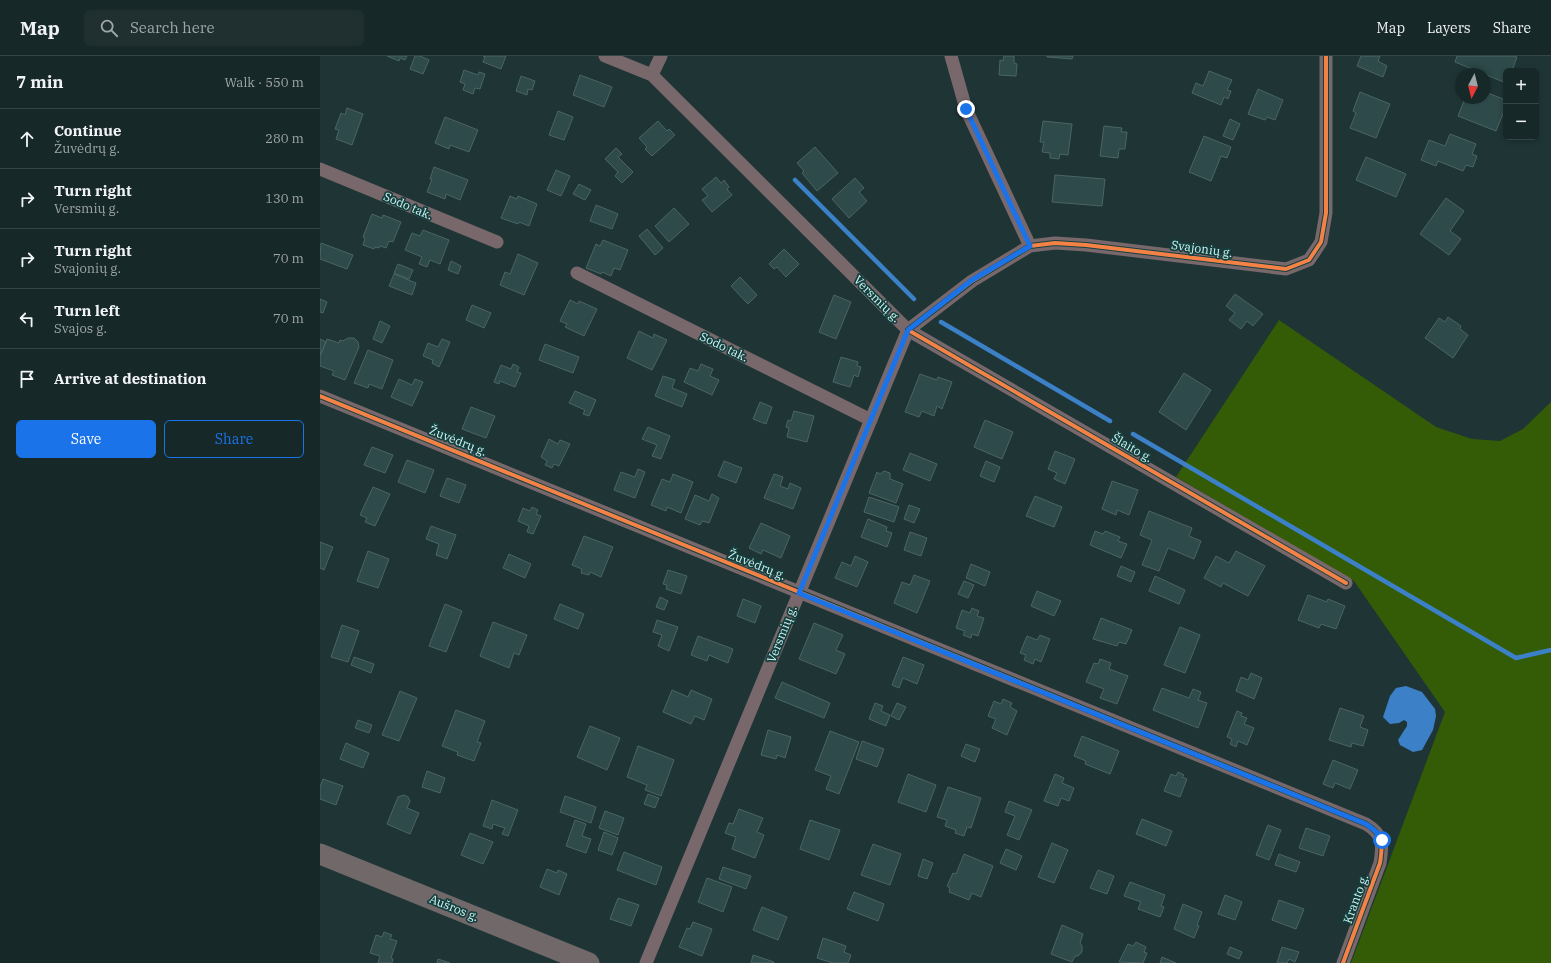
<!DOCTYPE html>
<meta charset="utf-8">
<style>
:root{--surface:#172828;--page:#203030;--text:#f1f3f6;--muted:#9ea6a8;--line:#364445;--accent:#1a73e8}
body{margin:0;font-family:"IBM Plex Serif",serif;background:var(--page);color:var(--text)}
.controls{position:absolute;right:12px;top:12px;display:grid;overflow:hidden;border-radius:6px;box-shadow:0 2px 6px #0003}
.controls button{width:36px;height:36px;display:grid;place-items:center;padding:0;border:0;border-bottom:1px solid var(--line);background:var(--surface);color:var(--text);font:20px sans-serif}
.compass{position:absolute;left:1135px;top:12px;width:36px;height:36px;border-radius:50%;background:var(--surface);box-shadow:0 2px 6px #0003;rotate:187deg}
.stop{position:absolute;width:12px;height:12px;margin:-9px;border:3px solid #1a73e8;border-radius:50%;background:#fff}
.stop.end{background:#1a73e8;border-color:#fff;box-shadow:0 1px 4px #0008}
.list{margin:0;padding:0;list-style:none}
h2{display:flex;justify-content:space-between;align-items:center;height:52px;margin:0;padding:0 16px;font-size:17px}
h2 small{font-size:13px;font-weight:400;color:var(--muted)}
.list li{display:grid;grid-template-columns:26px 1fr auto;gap:12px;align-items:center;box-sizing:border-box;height:60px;padding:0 16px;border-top:1px solid var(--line)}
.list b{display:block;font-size:15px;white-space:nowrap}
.list p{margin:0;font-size:13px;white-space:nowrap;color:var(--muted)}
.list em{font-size:13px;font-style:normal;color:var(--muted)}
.actions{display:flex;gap:8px;padding:12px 16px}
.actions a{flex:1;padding:9px 0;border:1px solid var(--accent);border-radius:6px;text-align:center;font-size:14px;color:var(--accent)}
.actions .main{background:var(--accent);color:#fff}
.icon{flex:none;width:22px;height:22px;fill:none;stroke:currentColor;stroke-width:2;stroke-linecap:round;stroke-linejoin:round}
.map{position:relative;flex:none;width:1231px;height:907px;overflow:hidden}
header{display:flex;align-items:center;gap:24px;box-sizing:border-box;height:56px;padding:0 20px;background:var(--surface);border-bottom:1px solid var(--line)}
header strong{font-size:19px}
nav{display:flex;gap:22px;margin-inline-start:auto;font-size:14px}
.search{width:280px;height:36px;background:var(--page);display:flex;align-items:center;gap:10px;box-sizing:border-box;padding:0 14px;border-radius:6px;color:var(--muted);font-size:15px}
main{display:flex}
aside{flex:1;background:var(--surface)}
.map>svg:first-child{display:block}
.green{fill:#345c07}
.water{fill:#3c80c7}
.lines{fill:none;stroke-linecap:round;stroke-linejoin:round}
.stream{stroke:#3c80c7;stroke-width:4.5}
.building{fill:#2e4a4a;stroke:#4b6464}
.street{stroke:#79686b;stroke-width:13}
.primary{stroke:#71686a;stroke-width:21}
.cycleway-casing{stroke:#153f3e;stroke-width:6}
.cycleway{stroke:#f48246;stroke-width:4}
.route{stroke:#1a73e8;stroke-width:5}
.labels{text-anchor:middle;stroke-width:3.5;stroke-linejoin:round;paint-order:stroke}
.street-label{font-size:12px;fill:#d0f5f3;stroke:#153f3e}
</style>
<header>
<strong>Map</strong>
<div class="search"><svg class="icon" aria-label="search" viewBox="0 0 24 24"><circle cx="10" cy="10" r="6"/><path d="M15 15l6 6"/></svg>Search here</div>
<nav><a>Map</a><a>Layers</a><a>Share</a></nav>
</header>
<main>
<aside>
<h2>7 min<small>Walk · 550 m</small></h2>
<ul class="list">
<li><svg class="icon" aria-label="ahead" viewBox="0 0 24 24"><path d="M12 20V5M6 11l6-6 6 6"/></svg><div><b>Continue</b><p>Žuvėdrų g.</p></div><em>280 m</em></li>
<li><svg class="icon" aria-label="right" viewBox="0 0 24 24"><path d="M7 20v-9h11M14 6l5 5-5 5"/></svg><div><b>Turn right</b><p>Versmių g.</p></div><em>130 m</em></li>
<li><svg class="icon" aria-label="right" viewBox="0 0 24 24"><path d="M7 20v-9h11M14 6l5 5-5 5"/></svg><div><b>Turn right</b><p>Svajonių g.</p></div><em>70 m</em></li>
<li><svg class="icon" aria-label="left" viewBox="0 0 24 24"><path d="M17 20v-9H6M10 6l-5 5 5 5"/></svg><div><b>Turn left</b><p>Svajos g.</p></div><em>70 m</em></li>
<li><svg class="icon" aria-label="arrive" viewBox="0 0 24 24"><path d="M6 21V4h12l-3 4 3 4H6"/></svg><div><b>Arrive at destination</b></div></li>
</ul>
<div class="actions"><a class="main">Save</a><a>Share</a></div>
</aside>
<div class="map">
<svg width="1231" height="907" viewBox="0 0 1231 907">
<rect width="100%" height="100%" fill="#1f3535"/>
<path class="green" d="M959,264L1116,371L1152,383L1180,385L1203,373L1231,346V907H1031L1125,656L1034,525L856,421Z"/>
<path class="water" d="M1086,630L1102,636L1115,653L1116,660L1113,674L1102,694L1093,696L1080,689L1078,684L1087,670V666L1084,664L1079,667L1070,668L1063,661L1070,640L1076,632Z"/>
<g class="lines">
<path class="stream" d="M475,124L594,243
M621,266L790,365
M813,378L1196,602L1231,594"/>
</g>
<path class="building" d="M67,0H87L85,4L80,2L79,5Z
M95,0H100L109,4L103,18L90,13Z
M163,0H186L181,13L163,6L165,1Z
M684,0H694V7L697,8L696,20L679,19L680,4L683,5Z
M727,0H753L752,3L727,1Z
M1041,0H1060L1058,5L1067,10L1063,21L1037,10Z
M1137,0H1193L1197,1L1193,12L1200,15H1186V27L1135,6Z
M144,14L158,19L159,16L165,18L160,33L155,32L153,38L143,34L145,28L140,26Z
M889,15L912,24L907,34L911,35L908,43L904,41L901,49L872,37L876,27L883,30Z
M260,19L292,31L284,51L253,39Z
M201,20L215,25L212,34L208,33L207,39L196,35Z
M938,33L963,44L955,64L947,61L945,64L928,58Z
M1040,36L1070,48L1056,82L1030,72L1036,57L1033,55Z
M1165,36L1186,44V50L1176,75L1138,60L1145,42H1152L1159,44L1160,42H1165Z
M27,52L43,58L32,89L16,83L19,74L15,73L21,57L25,59Z
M238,55L253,61L244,84L229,79Z
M125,61L158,74L149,96L130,89L129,93L115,87Z
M910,63L920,68L913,84L903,80Z
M338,65L347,75L349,73L355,79L332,100L325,93L327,91L319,82Z
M723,65L752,68L748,99L740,98L739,103L730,102V97L722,96L724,86H720Z
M784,70L802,72L801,76H807L805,93H799L798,102L780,100Z
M1130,78L1156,88L1152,98L1157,100L1153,111L1146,109L1143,115L1118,105L1116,110L1101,104L1109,84L1125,90Z
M884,80L911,91L907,102L901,100L891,125L869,116Z
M495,91L518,117L497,135L482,117L484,115L477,107Z
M296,92L302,98L298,101L313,116L302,127L295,120L298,116L285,103Z
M1046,101L1086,118L1076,141L1036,124Z
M114,111L148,124L140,144L126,138L125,143L107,136L112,123H110Z
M236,114L250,120L241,140L227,134Z
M735,119L785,123L782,150L732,146Z
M396,121L401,127L404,124L409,131L407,133L412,139L392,156L382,144L388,140L382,133Z
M535,122L544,132L539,136L547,145L529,162L512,143Z
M259,128L271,134L265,144L253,138Z
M190,140L197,143L198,140L217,148L209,170L199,166L198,168L181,162Z
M1126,142L1144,155L1130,175L1141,183L1129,199L1100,178Z
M276,149L298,158L292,173L270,165Z
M354,152L369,168L349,186L335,170Z
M52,158L62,162L63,159L81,166L73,186L69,185L66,192L60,190L59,192L55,191L54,193L43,189L45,182L43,181Z
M327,173L343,192L335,199L319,180Z
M103,174L129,184L120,208L110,204L107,211L99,208L102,201L85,194L92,177L100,180Z
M283,184L308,194L300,214L294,212L291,220L282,216L281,218L266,212L276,188L280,190Z
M1,187L33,199L27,213L0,203Z
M464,193L479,208L466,221L457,211L454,213L449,208Z
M198,198L218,207L204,239L180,229L185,216L190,218Z
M131,205L141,210L138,218L128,214Z
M78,208L93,214L89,223L74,217Z
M74,218L96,227L92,239L69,230Z
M420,221L437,239L428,248L411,230Z
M915,238L943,258L933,270L927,265L921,273L909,264L915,257L906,250Z
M514,239L531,246L516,283L499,276Z
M0,243L7,246L3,257L0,256Z
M250,244L258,248L259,245L277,253L264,280L245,271L247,268L240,265Z
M152,249L171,257L164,272L146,264Z
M1128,261L1141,270L1140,273L1148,279L1133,302L1105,282L1119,262L1125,266Z
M60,265L70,270L62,287L53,283Z
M319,275L333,282L334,278L347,284L332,314L307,302Z
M28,282H34L38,286L39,291L25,324L12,319L14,315L0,310V300L7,283L19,287L20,284L23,285Z
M0,283L6,286L0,300Z
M122,283L130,286L119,311L112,307L113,304L103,300L108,287L118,291Z
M225,288L259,301L253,317L219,304Z
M48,294L73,304L62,333L49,328L48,332L34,327Z
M521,301L538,306L537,310L541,311L538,321L534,319L530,331L513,326Z
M193,308L199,311L197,316L201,317L195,331L180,325L179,328L174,326L181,309L191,313Z
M381,308L393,313L390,320L399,324L392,339L364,326L370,312L378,315Z
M864,317L891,334L866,374L839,356Z
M600,318L617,324L618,321L632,326L622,353L617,350L614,360L602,355L599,361L585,356Z
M343,320L355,324L352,332L367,338L362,351L335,340Z
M79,323L92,329L95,323L103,326L92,350L71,341Z
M255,335L276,344L269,360L263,358L265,354L249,347Z
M440,346L452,351L446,368L433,363Z
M151,351L175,360L166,382L142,373Z
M474,355L494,360L487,386L467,381L469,372L466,371L468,364L471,365Z
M665,364L693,376L682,403L654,391Z
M328,371L350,380L341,403L332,400L337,389L322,383Z
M229,383L238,388L240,384L250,388L239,410L234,408L232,412L225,409L227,405L221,401Z
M52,391L73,399L65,417L44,409Z
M735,395L755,403L745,428L734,423L737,417L728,413Z
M590,397L617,408L610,425L583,414Z
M87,404L114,414L105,437L78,426Z
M404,405L422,412L416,427L398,420Z
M666,405L680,411L674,426L660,420Z
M318,413L325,416L315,442L294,434L301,416L315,421Z
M564,415L570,417V423L583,428L576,447L549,437L557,416L560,418Z
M353,418L373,426L361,457L347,451L346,455L331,449L342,423L350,426Z
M454,418L463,421L460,430L468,433L470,427L481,432L473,453L444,442Z
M127,422L146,429L139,447L120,440Z
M792,425L818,434L809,459L797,454L796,459L782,453Z
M53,431L70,438L55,470L45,466L47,462L40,459Z
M392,438L399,442L389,467L382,465L380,469L365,463L375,439L389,445Z
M715,440L742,451L734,471L706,460Z
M549,441L579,451L574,466L544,456Z
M589,449L600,453L594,467L584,463Z
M212,451L218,454L216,458L221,460L213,478L207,476L209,470L198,465L203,452L210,455Z
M829,455L872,472L869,480L881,485L874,503L848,492L839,515L822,509L832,484L820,479Z
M548,463L567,471L566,475L572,477L567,491L541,481Z
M441,467L470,480L461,502L443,494L441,498L429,492Z
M111,470L136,479L127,503L116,499L119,488L106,483Z
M775,475L783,478L785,475L800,481L798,485L807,488L801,502L770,489Z
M590,476L607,482L601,500L584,494Z
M264,480L293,491L281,521L270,516L269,519L261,517L262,513L252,509Z
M0,486L13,491L4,514L0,512Z
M48,495L69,503L58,532L37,525Z
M916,495L945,510L928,540L903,527L901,531L884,522L896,500L909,507Z
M189,498L211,508L205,522L183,512Z
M535,500L548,506L537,531L515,522L522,506L531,510Z
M651,508L670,516L665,530L646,522Z
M801,510L815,516L811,526L797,520Z
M348,514L367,520L361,538L346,533L347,529L343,528Z
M594,519L610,525L597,557L574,547L582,526L590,529Z
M835,520L865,534L859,548L829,535Z
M644,525L654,529L648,542L638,538Z
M717,535L741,545L734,560L711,550Z
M988,539L1007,546L1008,543L1025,550L1016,573L1001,568L999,572L978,564Z
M340,541L348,545L344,554L336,551Z
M423,543L441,550L435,567L417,560Z
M125,548L142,555L126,596L109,590Z
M240,548L264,558L258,573L234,563Z
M652,552L659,555L657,560L664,562L658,580L652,578L651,582L643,579L645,575L636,572L642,554L650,557Z
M781,562L812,574L806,588L799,586L797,590L773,583Z
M337,564L358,571L349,595L338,590L342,579L333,576Z
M173,566L207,579L199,599L194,597L189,612L160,600Z
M494,567L523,579L516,594L525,598L516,618L479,603Z
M22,569L39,575L28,606L11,601Z
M860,571L880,579L865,617L844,609Z
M720,579L730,583L721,606L715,603L713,608L704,604L706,599L700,597L707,580L717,584Z
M378,580L413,593L408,607L389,599L387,605L371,599Z
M34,601L54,608L51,617L31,609Z
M583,601L604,609L597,628L583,622L579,632L572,629Z
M780,603L791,607L789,613L808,620L797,648L780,642L784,633L766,626L774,607L778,608Z
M931,617L942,622L934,643L916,635L921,621L928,624Z
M462,626L510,647L504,662L455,642Z
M842,632L869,642L873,633L881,636L878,644L887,647L878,672L833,654Z
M352,634L368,641L371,634L392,643L384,664L375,660L371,668L343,656Z
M80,635L97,642L79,685L62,679Z
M683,643L692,647L690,651L697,655L687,679L672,672L676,663L668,660L674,645L681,648Z
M555,647L563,650L561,655L570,659L566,670L549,663Z
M577,647L586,651L579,664L571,660Z
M1020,652L1044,660L1040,671L1048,674L1043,690L1032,687L1031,691L1009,684Z
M136,654L165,665L157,686L161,687L154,705L137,699L138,696L122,690Z
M917,655L922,657L921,660L927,662L924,668L934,672L927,689L918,685L916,691L910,688L912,683L907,681Z
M38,664L52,669L49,677L35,672Z
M270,670L300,682L287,714L257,701Z
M448,674L471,681L465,702L457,699L456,703L441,699Z
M510,675L539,686L519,738L506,733L511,720L495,714Z
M762,680L799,695L790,718L765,708L766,705L754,700Z
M542,685L564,693L557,711L536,703Z
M26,687L49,697L43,712L20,703Z
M646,688L660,693L655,706L641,700Z
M318,690L354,704L341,740L325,734L327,729L307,721Z
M1013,704L1038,714L1030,733L1015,727L1013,732L1003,728Z
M107,715L125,722L120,737L102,731Z
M858,716L864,719L862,721L867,723L860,741L844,735L851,718L856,720Z
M588,718L616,729L606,756L578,746Z
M735,718L744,722L742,727L754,732L749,745L741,742L738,750L724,745Z
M3,723L23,730L16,749L0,743V731Z
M628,731L661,742L651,772L647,771L644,780L635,777L636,774L625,770L627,764L617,761Z
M328,738L339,742L335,752L324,748Z
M84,739L88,741L90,745L87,752L99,757L90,778L67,768L78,741Z
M245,740L276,751L271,767L240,756Z
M172,744L198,754L188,780L182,778L185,772L173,768L172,773L163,770Z
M689,745L712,754L699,784L687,779L695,760L685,756Z
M419,753L443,762L437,776L444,779L435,802L412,793L416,781L405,777L409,767L413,768Z
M285,755L304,762L298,779L279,772Z
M822,763L852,775L846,790L816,778Z
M255,764L266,768L262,780L271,783L266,797L246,790Z
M490,764L520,774L509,804L480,793Z
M948,769L961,774L949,804L936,799Z
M986,772L1010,780L1003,800L979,792Z
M284,776L298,782L292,799L278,794Z
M150,777L173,786L163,808L141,799Z
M732,787L748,794L734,827L718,821Z
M553,788L581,798L570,829L541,819Z
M686,793L702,800L696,814L680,807Z
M304,796L342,811L336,829L297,814Z
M644,798L673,810L661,841L652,837L649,844L629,836L630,832L627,830L633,817L636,818Z
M959,798L980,806L976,816L955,809Z
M603,803L613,807L607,823L598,820Z
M403,811L431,820L426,833L399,823Z
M227,813L237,817L238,814L247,818L239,839L220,831Z
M778,814L794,820L787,838L770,832Z
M387,822L412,831L403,856L378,846Z
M810,826L845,839L841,850L844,851L840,861L818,853L821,846L804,840Z
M534,836L564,848L558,865L527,853Z
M905,839L922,846L915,864L898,858Z
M298,842L319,849L311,870L290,863Z
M959,844L984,853L976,873L952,864Z
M863,848L882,856L877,869L879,870L874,882L854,873Z
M442,851L467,861L458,884L433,874Z
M373,866L392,873L382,900L359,891L367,872L370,873Z
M742,869L763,878L760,887L762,890V896L758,900H755L752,906L731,898Z
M64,876L72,879L70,883L77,885L71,902L73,903L72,907H58L60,900L50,897L56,879L62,881Z
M503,882L526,890L524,896L531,899L528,907H513L497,902Z
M816,886L826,891L824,896L827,897L823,907L799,906L808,888L813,890Z
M910,891L922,896L919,903L907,898Z
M962,891L979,896L975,906L969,903L967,907H957Z
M433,899L454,906V907H431Z
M842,901L856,907H840Z
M118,903L130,907H117Z"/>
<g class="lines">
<path class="street" d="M285,0L332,19L588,274L326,907
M631,0L646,53L710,190
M1006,0V157L1001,186L989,204L966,213L766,189L735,187L710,190L652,225L588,274L1026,527
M332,19L341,0
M0,113L177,186
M257,217L551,364
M0,340L1046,768C1064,779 1063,788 1060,807L1023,907"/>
<path class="primary" d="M0,798L269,907"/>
<g class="cycleway-casing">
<path id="cycleway" d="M1006,0V157L1001,186L989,204L966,213L766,189L735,187L710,190L652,225L588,274L1026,527
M0,340L1046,768C1064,779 1063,788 1060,807L1023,907"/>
</g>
<use href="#cycleway" class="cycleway"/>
</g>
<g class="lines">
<path class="route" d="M646,53L710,190L652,224L588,274L479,537L1046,768C1053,773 1058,776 1062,784"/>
</g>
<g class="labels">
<g class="street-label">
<text transform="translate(88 150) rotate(23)" y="4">Sodo tak.</text>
<text transform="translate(882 193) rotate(8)" y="4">Svajonių g.</text>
<text transform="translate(557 243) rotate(45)" y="4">Versmių g.</text>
<text transform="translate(404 291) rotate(26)" y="4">Sodo tak.</text>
<text transform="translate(138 385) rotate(22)" y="4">Žuvėdrų g.</text>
<text transform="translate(812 392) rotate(30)" y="4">Šlaito g.</text>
<text transform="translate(437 509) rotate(22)" y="4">Žuvėdrų g.</text>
<text transform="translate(462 578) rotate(-68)" y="4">Versmių g.</text>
<text transform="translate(1036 843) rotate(-70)" y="4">Kranto g.</text>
<text transform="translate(134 852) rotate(22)" y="4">Aušros g.</text>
</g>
</g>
</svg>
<div class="controls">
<button>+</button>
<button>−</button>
</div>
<svg class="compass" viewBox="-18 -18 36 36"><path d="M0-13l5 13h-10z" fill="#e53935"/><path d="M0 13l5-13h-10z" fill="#9ea6a8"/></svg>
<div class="stop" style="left:1062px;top:784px"></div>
<div class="stop end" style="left:646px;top:53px"></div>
</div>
</main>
